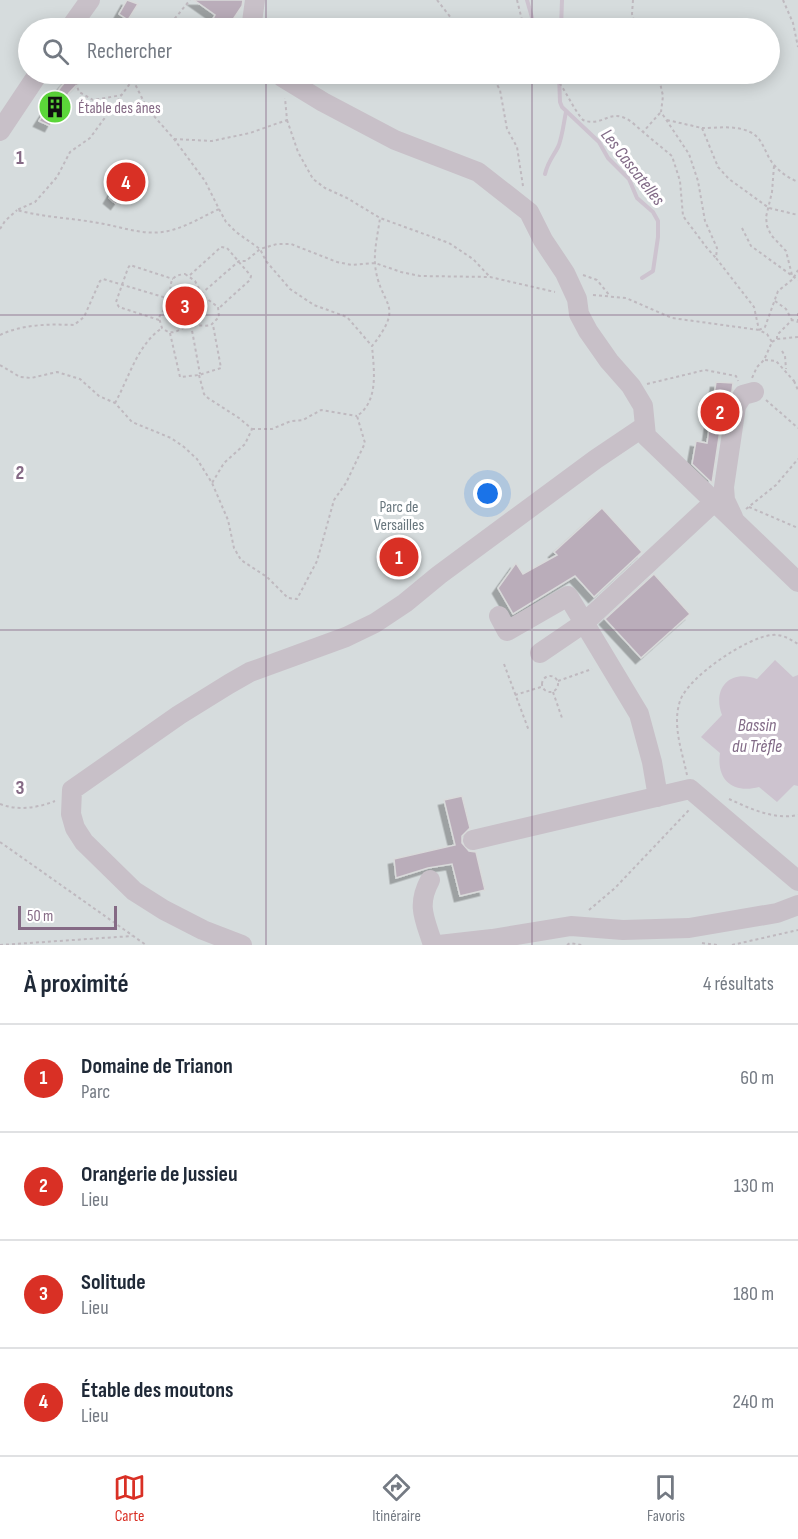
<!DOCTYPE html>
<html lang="fr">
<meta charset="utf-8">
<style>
:root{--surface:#fff;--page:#f6f6f7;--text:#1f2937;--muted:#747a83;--line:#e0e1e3;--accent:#d93025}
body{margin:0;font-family:"Sofia Sans Condensed",sans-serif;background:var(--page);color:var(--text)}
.scale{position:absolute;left:18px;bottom:15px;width:99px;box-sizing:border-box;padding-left:6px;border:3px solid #856a85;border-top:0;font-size:16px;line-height:21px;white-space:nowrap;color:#856a85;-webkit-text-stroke:4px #fff;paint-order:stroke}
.you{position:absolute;left:488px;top:494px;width:21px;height:21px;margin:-15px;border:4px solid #fff;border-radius:50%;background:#1a73e8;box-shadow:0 0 0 9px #1a73e833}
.badge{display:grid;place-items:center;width:39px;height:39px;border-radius:50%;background:var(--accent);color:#fff;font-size:20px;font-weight:700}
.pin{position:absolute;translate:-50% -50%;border:3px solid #fff;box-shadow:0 2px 6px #0006}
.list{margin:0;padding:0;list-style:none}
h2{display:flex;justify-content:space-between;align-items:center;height:78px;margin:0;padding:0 24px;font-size:26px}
h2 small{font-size:20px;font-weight:400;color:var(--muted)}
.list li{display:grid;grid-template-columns:39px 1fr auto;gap:18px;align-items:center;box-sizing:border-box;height:108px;padding:0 24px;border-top:2px solid var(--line)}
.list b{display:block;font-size:22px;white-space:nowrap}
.list p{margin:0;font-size:20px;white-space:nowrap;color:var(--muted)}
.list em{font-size:20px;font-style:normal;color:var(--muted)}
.icon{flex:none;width:33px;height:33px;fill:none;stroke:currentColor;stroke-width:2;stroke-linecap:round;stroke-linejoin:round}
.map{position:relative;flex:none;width:798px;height:945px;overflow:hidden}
.search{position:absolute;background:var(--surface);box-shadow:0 3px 15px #0003;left:18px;right:18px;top:18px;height:66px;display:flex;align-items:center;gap:15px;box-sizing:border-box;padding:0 21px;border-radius:33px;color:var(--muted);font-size:22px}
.sheet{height:510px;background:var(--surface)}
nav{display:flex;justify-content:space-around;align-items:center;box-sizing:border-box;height:84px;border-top:2px solid var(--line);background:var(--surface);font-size:16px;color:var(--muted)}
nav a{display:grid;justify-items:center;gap:3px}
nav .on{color:var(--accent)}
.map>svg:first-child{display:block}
.green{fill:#d6dcdd;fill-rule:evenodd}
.water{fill:#cdc3cf}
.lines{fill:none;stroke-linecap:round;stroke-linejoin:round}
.stream{stroke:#cdc3cf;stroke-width:4}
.building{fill:#baadba;stroke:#d9dada;stroke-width:1.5;filter:url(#shadow)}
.path{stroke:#bfb9bf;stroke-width:2;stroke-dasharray:3 3;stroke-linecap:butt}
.minor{stroke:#c8c0c8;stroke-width:20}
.grid{fill:none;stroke:#856a85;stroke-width:1.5;stroke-opacity:0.55}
.labels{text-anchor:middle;stroke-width:6;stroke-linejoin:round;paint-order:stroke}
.poi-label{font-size:16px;fill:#856a85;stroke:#fff;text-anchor:start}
.park-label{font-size:16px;fill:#68767d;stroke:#fff}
.water-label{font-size:18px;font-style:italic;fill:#826b87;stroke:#fff}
.grid-label{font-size:20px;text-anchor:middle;font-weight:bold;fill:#856a85;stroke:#fff;stroke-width:6;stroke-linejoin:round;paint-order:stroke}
</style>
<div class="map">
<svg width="798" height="945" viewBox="0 0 798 945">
<defs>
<filter id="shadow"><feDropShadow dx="-5.5" dy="5.5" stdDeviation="0" flood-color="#0004"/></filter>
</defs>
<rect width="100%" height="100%" fill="#f6f9f8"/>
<path class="green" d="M0,0H798V945H0ZM28,28H770V74H28Z"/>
<path class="water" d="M775,660L793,677L798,675V786L794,785L777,802L759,787C733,794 716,780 720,753L701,737L722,715C712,688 730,669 757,679Z"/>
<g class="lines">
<path class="stream" d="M527,0L535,28
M561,28L562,0
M559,74L560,102L562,107L599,142L608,158L629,179L637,198L653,212L658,221V237L653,271L642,278
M545,174C548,161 553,157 558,147C562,139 564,121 566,112"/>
</g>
<path class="building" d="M127,0L138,4L128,20L119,14Z
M194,0H243L242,6L230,24L224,19L218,28H208L215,15Z
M72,74H87L69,93L50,126L39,121L60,88Z
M125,172L135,178L116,204L109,198Z
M716,382L733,383L732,391L724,404L712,483L692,464L696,441L707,443Z
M602,508L642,552L594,597L575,576L513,614L498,588L516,563L523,574L557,555L554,552Z
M654,574L690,614L641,658L605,619Z
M462,796L470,828L462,836V843L469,851L476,852L485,890L460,896L452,864L428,868L396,878L394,859L455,845L444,800Z"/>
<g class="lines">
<path class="path" d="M437,0L459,28
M517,0L524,28
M633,0L632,14L636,28
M783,0L793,23L798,47
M167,28L190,0
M68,74L74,77L79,92L93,100L122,95
M484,74L495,81L500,90L507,129L517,147L523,186
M552,74C565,87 571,106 583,120C600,127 608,112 622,117C630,119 637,127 643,132
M658,74L663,96L661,112L689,154L698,181L705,221L717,248L716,258L754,307L759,330
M133,80L147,108L174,139L205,181L219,209C202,217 186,227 168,231C146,236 125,228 104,224C75,218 46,218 17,210L35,202L57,177L70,152L90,138L137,74
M660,113L643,132L672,156L680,181L683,216L707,248L716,258
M287,120L298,152L313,179L325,188L347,198L380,218L449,243L473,259L490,277
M667,120L702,128L718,167L729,179L769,208L798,215
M702,128C717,128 736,125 750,132C764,138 765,156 775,166C781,173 789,178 798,182
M174,139L212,141L250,133L287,120L285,98
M774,166L772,192L766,217L767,226L771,235L786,251L792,275
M219,209L226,222L236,232L260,249L266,261L290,289L314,305L347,317L372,346
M742,228L751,246L798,280
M0,229L5,221L17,210
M185,274L195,281L203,296L218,307L219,317L211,325C204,327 197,324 190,326C178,328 174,338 162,328L159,318C161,312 167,307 169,301C173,288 165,276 185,274Z
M190,275L221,247L227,248L251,276L250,280L219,308
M583,275L597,280L610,296
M201,294L239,261H246L260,249L277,244H291L337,262L352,265L375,263L401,272L420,276L490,277L555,292
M593,295L626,298L672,318L759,330L767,334L772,342L764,360L757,367L752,378
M775,301L786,309L792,320
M159,320L119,307L116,302L128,268L130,265L173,279
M798,322V312
M191,325L200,374
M759,330L765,327L778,291L793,279L798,270
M170,333L180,377L199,375L221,368L213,325
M0,335C23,324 49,324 74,325L84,317L100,281L103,279L170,299
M777,339V335L792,320L798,322
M772,342L777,339L798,337
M782,351L785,356L786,369
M765,360L776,361L794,381L798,380
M0,365L20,377L31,378L57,372L80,379L99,396L115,403L132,422L171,438L184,447L197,459L212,483L228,520L234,548L241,560L267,577L288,598L297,599L317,561L334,500L346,483L365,443L357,416C379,401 374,370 372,346C407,302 379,307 375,264C374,249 378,233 380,218
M199,375L204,394L208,398L239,418L252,429L245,444L224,463L212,483
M794,381L798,390
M647,384L705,370L736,376L738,381
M766,400L798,428
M115,403C129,378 137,345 162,328
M252,429H272L291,421L303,420L321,410L357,416
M749,507L798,528
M746,509L776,485L798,459
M504,664L529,731
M542 684a8 8 0 1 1 16 0a8 8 0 1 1-16 0Z
M558,681L592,669
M553,692L562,718
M515,695L541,687
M687,775C682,751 672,725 680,701C688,677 747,637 772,635C782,634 790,639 798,644
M729,799C751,809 774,820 798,815
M0,804C18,811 37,808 55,801
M0,842L146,945
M589,910L615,888L689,810
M702,943L717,945
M0,945L132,936
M567,945L570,943L582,945
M732,945L798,930"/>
<path class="minor" d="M70,28L90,0
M254,28L252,22L255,0
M281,74L282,77L323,102L395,140L478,172L529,212L543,240L565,273L577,299L579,314L588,331L609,361L631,386L643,406L646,436L798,582
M0,131L38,74
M733,517L725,500L724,487L736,406L743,395L754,392
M499,616L507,631L568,596L639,714L652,762L658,797
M540,653L584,623L714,502
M473,840L690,789L798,881
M430,880C416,906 425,919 433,945
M242,945L203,930L164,910L134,891L84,842L75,828L71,814L72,790L179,715L229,684L250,672L346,637L375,623L405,603L439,575L596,459L645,426
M439,945L492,939L571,926L623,930L689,928L777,913L798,905"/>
</g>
<path class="grid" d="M266,0V28M532,0V28M266,74V945M532,74V945M0,315H798M0,630H798"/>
<defs>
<g id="building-disc" transform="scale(1.725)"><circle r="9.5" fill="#5bd639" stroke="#fff"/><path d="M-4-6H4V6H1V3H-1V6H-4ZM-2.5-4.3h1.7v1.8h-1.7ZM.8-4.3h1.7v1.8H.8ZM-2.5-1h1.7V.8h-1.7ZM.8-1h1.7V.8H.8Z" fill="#111"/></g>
</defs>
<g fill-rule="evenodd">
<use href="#building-disc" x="55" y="107"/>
</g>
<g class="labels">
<g class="poi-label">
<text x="78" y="113">Étable des ânes</text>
</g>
<g class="park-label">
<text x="399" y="512">Parc de<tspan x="399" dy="18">Versailles</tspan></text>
</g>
<g class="water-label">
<text transform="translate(633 167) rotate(52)" y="6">Les Cascatelles</text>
<text x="757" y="731">Bassin<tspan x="757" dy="21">du Trèfle</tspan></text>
</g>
</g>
<g class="grid-label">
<text x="20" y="164">1</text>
<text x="20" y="479">2</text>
<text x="20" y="794">3</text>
</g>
</svg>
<div class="scale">50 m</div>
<div class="you"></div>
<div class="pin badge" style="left:399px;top:557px">1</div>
<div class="pin badge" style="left:720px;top:412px">2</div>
<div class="pin badge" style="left:185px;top:306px">3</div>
<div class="pin badge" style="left:126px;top:182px">4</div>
<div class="search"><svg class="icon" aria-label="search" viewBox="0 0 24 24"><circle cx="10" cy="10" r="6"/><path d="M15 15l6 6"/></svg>Rechercher</div>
</div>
<section class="sheet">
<h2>À proximité<small>4 résultats</small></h2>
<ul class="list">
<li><span class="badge">1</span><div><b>Domaine de Trianon</b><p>Parc</p></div><em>60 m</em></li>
<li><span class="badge">2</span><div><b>Orangerie de Jussieu</b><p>Lieu</p></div><em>130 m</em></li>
<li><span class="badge">3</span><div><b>Solitude</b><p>Lieu</p></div><em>180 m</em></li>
<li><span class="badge">4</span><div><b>Étable des moutons</b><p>Lieu</p></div><em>240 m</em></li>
</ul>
</section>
<nav>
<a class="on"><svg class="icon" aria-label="map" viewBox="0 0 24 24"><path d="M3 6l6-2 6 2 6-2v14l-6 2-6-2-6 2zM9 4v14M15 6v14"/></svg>Carte</a>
<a><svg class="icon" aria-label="directions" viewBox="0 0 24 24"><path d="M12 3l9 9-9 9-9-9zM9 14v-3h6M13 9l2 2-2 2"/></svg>Itinéraire</a>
<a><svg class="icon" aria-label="saved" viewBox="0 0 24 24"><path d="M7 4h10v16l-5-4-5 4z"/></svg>Favoris</a>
</nav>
